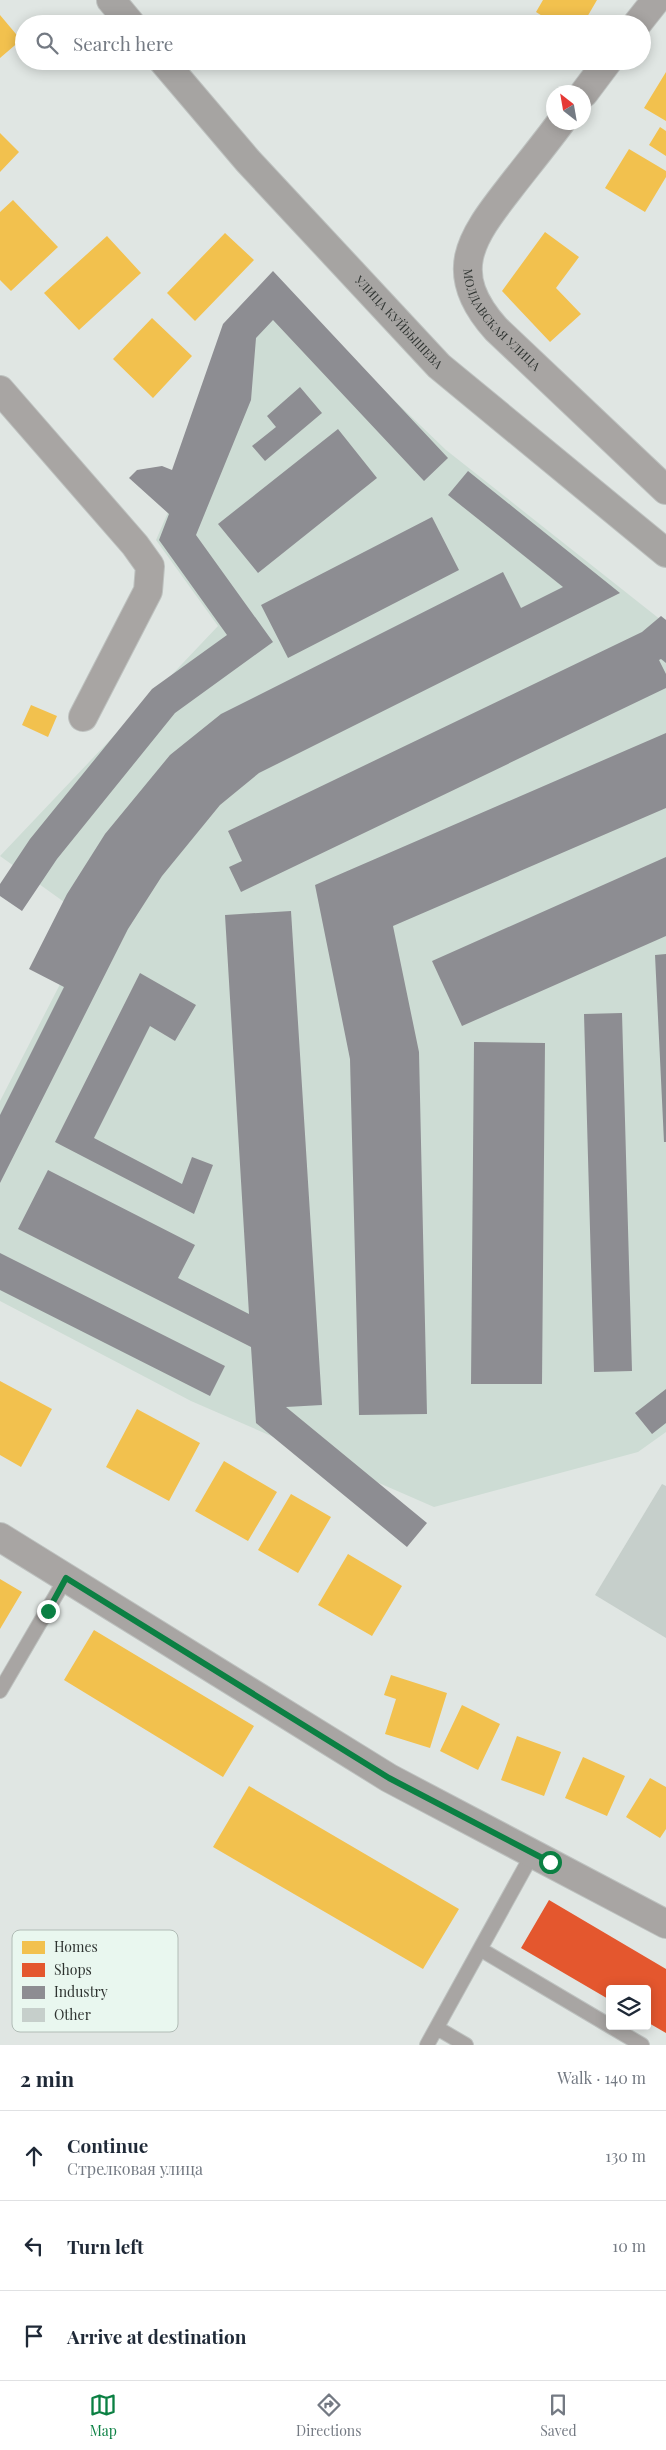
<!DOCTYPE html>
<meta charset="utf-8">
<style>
:root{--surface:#fff;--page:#f6f6f7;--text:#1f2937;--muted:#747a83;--line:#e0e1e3;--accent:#0b8043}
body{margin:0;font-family:"Playfair Display",serif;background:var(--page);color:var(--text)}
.controls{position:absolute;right:15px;bottom:15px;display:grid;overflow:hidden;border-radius:5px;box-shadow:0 2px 12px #0003}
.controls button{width:45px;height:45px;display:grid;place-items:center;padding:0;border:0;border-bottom:1px solid var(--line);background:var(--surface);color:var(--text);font:25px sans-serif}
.compass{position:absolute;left:546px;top:85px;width:45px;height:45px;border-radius:50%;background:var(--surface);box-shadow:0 2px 12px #0003;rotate:329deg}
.stop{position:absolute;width:15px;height:15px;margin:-11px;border:4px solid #0b8043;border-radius:50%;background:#fff}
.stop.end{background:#0b8043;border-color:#fff;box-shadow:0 1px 5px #0008}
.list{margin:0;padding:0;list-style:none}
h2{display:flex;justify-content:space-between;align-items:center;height:65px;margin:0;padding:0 20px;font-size:21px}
h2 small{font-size:16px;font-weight:400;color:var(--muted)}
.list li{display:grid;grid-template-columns:32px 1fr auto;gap:15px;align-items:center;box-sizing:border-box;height:90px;padding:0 20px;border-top:1px solid var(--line)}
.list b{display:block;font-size:19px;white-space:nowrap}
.list p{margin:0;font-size:16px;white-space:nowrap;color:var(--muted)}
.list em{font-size:16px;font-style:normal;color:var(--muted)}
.icon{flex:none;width:28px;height:28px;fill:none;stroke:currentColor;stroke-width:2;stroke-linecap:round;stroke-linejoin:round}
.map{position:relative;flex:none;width:666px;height:2045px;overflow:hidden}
.search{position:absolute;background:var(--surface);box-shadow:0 2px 12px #0003;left:15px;right:15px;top:15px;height:55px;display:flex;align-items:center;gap:12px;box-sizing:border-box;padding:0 18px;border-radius:28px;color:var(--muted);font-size:19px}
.sheet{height:335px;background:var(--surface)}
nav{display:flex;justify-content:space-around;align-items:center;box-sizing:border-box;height:70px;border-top:1px solid var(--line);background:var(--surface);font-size:14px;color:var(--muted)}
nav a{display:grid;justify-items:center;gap:2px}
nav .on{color:var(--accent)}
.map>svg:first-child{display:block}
.built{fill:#cddcd4}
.homes{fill:#f2c14e}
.shops{fill:#e4572e}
.industry{fill:#8d8d92}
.building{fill:#c6cfcb}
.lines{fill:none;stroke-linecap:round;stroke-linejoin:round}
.service-casing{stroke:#bdc1bf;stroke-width:16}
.minor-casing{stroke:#bdc1bf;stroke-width:30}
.secondary-casing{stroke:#bdc1bf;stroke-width:30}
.service{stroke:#a8a5a3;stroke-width:14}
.minor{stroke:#a8a5a3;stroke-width:28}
.secondary{stroke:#a6a4a2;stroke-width:28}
.route{stroke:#0b8043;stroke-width:6}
.labels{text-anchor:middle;stroke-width:5;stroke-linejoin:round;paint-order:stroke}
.street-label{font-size:12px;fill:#2e3330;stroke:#e9f7ef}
.key{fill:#e9f7ef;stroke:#b1bcb6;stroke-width:1}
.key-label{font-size:14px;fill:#2e3330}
</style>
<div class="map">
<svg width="666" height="2045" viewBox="0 0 666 2045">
<rect width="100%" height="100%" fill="#e0e6e3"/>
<path class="built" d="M269,280L446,450L666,624V1432L638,1452L434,1507L191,1401L0,1301V1101L92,922L0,856L218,626L156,540Z"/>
<path class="homes" d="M543,0H597L583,24H555L536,12Z
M0,15L21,40L0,58Z
M666,72V121L644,108Z
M660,127L666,131V156L649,145Z
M0,133L19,152L0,172Z
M629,149L666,171V177L645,212L605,188Z
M13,200L58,247L11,291L0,280V212Z
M545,232L579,257L556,288L581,314L550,342L502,291Z
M225,233L254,260L195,321L167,293Z
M107,236L141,273L79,330L44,293Z
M152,318L192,356L153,398L113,359Z
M31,705L57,716L48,737L22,725Z
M0,1381L52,1409L21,1467L0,1455Z
M137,1409L200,1443L169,1501L106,1467Z
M224,1461L277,1492L248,1541L195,1511Z
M291,1494L331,1517L298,1573L258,1550Z
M348,1554L402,1586L372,1636L318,1605Z
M0,1579L22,1592L0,1629Z
M94,1630L254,1726L223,1777L64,1680Z
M391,1675L447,1693L430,1748L385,1734L396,1699L384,1695Z
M462,1705L500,1724L478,1770L440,1751Z
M517,1736L561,1752L544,1796L501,1780Z
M583,1757L625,1776L607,1816L565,1798Z
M650,1778L666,1787V1829L660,1838L626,1817Z
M249,1786L459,1909L423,1969L213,1847Z"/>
<path class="shops" d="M549,1900L666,1969V2033L647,2022V1989H610V2000L521,1948Z"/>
<path class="industry" d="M273,271L448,458L424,481L273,320L256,338L251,400L196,535L273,642L175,713L57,859L22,911L0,896V884L30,839L152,689L227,635L159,540L169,514L129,478L137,470L162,466L172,470L223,324Z
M300,387L322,413L265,461L252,446L276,427L267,416Z
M338,429L377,478L258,573L218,524Z
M468,471L620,593L259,773L220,805L162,876L128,929L0,1183V1115L64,987L29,969L67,894L105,834L170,755L221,714L503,572L521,608L563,587L448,495Z
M432,517L459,570L288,658L261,605Z
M661,616L666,620V663L661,659L659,660L666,674V688L241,892L229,867L242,861L228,831L642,632Z
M666,733V808L393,926L419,1052L427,1414L359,1415L350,1059L315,885Z
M666,857V936L462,1026L432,961Z
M291,911L322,1405L286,1407L427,1523L407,1547L256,1423L251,1347L18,1229L48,1170L195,1245L178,1278L249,1314L225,915Z
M666,954V1142H664L655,955Z
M140,973L196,1005L175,1041L150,1026L94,1138L182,1184L192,1157L213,1165L194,1214L55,1142Z
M622,1013L632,1371L594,1372L584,1014Z
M474,1042L545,1043L542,1384H471Z
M0,1253L225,1366L210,1396L0,1290Z
M666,1389V1423L652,1434L635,1413Z"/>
<path class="building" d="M662,1484L666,1486V1638L595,1595Z"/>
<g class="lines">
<g class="service-casing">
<path id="service" d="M0,1691L66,1578
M480,1949L610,2026
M610,2026L642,2045
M437,2028L466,2045
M427,2045L533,1853"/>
</g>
<g class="minor-casing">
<g id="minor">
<path d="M637,24L656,0"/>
<path d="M584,93L608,61"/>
<path id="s1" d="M561,122C544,145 526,167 509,189C470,239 446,273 496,329L666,490"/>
<path d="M0,390L135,545L150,566L148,591L83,717"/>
<path d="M0,1537L389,1778L666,1924"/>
</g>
</g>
<g class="secondary-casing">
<g id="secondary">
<path d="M111,0L131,24"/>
<path id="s2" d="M163,61L248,161L439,366L666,553"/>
</g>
</g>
<use href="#service" class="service"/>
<use href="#minor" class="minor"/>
<use href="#secondary" class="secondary"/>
</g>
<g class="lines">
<path class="route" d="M48,1611L66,1578L389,1778L550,1862"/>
</g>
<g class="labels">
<g class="street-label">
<text dy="4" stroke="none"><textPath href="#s1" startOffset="239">МОЛДАВСКАЯ УЛИЦА</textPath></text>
<text dy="4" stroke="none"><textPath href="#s2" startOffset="352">УЛИЦА КУЙБЫШЕВА</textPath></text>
</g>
</g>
<rect x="12" y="1930" width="166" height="102" rx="8" class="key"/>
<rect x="22" y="1941" width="23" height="13" fill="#f2c14e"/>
<rect x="22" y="1963" width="23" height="14" fill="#e4572e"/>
<rect x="22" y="1986" width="23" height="13" fill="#8d8d92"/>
<rect x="22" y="2008" width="23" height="14" fill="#c6cfcb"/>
<g class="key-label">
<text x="54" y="1952">Homes</text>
<text x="54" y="1975">Shops</text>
<text x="54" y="1997">Industry</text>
<text x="54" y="2020">Other</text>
</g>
</svg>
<div class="controls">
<button><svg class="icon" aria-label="layers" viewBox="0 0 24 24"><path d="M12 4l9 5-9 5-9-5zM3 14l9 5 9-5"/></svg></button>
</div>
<svg class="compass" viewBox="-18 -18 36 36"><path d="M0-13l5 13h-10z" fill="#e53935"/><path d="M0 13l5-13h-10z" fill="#747a83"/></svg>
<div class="stop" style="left:550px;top:1862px"></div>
<div class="stop end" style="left:48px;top:1611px"></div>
<div class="search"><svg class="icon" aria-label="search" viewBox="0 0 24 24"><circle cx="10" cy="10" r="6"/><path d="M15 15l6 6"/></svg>Search here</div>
</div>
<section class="sheet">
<h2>2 min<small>Walk · 140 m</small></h2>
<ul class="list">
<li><svg class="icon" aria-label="ahead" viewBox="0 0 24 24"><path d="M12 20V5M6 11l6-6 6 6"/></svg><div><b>Continue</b><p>Стрелковая улица</p></div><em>130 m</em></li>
<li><svg class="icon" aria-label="left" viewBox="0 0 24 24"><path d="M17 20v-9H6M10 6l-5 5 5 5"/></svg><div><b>Turn left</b></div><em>10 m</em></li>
<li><svg class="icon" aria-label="arrive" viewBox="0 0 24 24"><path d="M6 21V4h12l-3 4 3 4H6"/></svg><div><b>Arrive at destination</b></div></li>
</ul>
</section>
<nav>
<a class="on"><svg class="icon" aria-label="map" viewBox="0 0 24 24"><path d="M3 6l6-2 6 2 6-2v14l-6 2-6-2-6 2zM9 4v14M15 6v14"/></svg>Map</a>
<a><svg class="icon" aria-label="directions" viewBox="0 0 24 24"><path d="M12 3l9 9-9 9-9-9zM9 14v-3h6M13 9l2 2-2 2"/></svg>Directions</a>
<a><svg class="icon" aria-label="saved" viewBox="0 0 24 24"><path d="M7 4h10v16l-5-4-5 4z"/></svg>Saved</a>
</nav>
